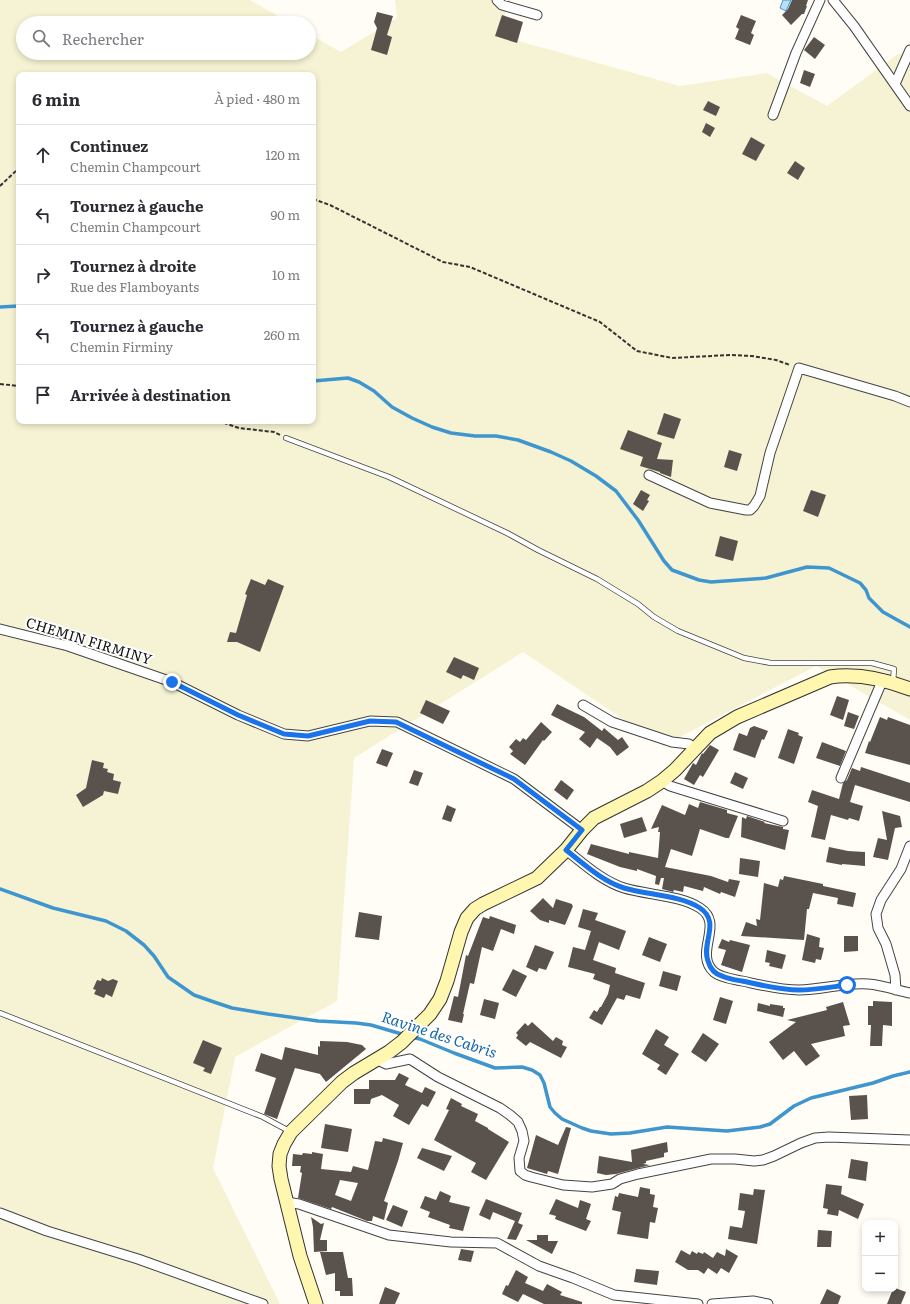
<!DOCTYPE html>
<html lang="fr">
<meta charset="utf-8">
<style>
:root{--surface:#fff;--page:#f7f7f7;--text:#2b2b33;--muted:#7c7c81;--line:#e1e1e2}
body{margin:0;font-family:Literata,serif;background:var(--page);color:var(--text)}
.controls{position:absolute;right:12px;bottom:12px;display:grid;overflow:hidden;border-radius:8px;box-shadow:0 2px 6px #0003}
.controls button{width:36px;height:36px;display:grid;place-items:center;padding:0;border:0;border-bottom:1px solid var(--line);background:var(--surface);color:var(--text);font:20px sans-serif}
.stop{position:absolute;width:12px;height:12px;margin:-9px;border:3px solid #1a73e8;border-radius:50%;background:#fff}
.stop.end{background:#1a73e8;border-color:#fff;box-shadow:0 1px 4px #0008}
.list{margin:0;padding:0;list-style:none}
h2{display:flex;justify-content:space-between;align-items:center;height:52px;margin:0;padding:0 16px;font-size:17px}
h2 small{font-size:13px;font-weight:400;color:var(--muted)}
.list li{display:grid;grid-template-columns:26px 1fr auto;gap:12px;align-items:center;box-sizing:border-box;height:60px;padding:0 16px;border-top:1px solid var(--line)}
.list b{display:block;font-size:15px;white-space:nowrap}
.list p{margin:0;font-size:13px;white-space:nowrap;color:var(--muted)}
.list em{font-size:13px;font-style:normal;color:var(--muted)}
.icon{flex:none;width:22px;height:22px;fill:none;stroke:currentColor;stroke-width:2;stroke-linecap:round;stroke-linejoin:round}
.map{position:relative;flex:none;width:910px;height:1304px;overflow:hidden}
.search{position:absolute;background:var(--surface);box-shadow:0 2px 6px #0003;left:16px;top:16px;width:300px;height:44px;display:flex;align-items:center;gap:10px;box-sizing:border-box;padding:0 14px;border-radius:22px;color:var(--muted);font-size:15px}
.panel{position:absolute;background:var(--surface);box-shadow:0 2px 6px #0003;left:16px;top:72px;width:300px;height:352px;border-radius:8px}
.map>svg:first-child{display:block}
.farmland{fill:#f6f3d4;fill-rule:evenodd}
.water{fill:#b9e0f7;stroke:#3f96cf}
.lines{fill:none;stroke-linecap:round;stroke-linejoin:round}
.stream{stroke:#3f96cf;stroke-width:3.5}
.building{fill:#5a524d;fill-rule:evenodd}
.lane-casing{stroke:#444;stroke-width:6}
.street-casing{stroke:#444;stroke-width:11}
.secondary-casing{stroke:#333;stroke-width:15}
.path{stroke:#333;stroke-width:2;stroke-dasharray:4 2;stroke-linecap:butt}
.lane{stroke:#fff;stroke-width:4.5}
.street{stroke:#fff;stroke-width:9}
.secondary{stroke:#fff6b0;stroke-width:13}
.route{stroke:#1a73e8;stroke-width:5}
.labels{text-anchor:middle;stroke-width:4;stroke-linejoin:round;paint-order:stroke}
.street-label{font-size:14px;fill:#111;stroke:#fff}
.water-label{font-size:15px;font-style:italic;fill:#1768a6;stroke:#fff}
</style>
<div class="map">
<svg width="910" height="1304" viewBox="0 0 910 1304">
<rect width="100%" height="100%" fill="#fffdf5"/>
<path class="farmland" d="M0,0H250L290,23H23V53H309V34L341,52L397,18L395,0H511L497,35L680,86L767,73L827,106L898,54L910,52V720L816,666L663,746L523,652L354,758L337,1001L235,1057L213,1168L280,1304H0ZM19,75H313V421H19Z"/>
<path class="water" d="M783,0H791L786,11L780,8Z"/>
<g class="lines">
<path class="stream" d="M0,307L19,306
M313,381L348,378L359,382L374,391L392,407L412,418L432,427L451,433L475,436H496L518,440L551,452L571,461L596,476L616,491L638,520L664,561L672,570L699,580L711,582L766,578L807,567L829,568L860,583L866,590L869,598L883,612L910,627
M0,889L53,908L106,921L126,931L144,945L154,956L168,977L194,995L214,1002L232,1008L268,1014L318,1021L356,1023L371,1025L405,1035
M411,1037L420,1039L454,1053L495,1068L522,1067L532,1070L540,1075L544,1083L550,1107L555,1113L562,1119L582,1128L591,1131L611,1134L630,1133L667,1127L727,1131L760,1127L770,1124L794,1106L811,1098L873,1083L893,1076L910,1072"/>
</g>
<path class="building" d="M792,0H808L806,6H807L804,14H802L791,25L782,15L788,9Z
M377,12L393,16L387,35L392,37L387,55L371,50L377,28L374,22Z
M502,15L523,22L517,43L495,36Z
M741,15L756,21L751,33L754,35L750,45L735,39L739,29L736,27Z
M814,37L825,45L815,59L804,50Z
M804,70L815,74L810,87L800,83Z
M708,101L720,107L716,116L703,110Z
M706,123L715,128L710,137L702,132Z
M751,137L765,145L756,161L742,154Z
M795,161L805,168L798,180L787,173Z
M664,413L681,419L674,439L657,434Z
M628,430L662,443L657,459L673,460L671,477L660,473V472L640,466L643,457L620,449Z
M729,450L742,454L737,471L724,467Z
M641,490L650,495L647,500L649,501L643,511L633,504Z
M811,490L826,495L818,517L803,511Z
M720,536L738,541L733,561L715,556Z
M251,579L265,585L268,579L284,586L260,652L237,642H227L230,632L236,633L247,595L245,594Z
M454,657L479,668L474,680L463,675L461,679L446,672Z
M837,696L849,700L843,720L830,715Z
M426,700L450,711L443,724L420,713Z
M557,704L584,717L602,731L604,728L618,740L622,737L629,747L617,756L610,747L597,738L590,748L579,739L585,732L551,715Z
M848,712L859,716L854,729L844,726Z
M880,717L887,720L888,717L910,725V765L865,753L869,741L870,742Z
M541,722L552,732L544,741L543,740L525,765L510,754L513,751L509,747L516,739L520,742L523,738L526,740Z
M754,726L768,731L764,740L762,739L755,758L733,750L739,733L747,736L750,728Z
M788,729L799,733L798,735L803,737L794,764L778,758Z
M822,742L846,751L840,766L816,758Z
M710,745L719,750L703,777L700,775L694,785L684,779L693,763L696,765L702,753L703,754Z
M382,749L393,753L387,767L376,763Z
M92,760L104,763L103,768L108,769L107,772L114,774L113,780L121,782L118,794L104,791L103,795L83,807L76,795L86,788Z
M861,767L910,783V802L855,785L850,802L863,806L859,821L849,818L848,820L831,815L825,840L811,837L818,806L808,802L812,790L839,799L843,783L847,780L852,768L860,771Z
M414,770L423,773L418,786L409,783Z
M735,772L748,778L743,789L730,783Z
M561,780L574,790L567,800L554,790Z
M700,802L727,810V813L738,816L729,838H726L700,829L692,856L671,849L665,867L711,876L728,882L729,879L740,881L735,897L721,892L720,894L704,887L703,891L684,886L683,892L674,890L673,892L662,889L664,878H661L659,885L655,884L656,876L637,869V871L620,867L587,854L591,844L629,854V852L658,858L660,832H658L659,827L651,829L662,805L685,815L689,804L698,808Z
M447,805L456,809L451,822L442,819Z
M882,811L900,816L902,827L895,828L888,860L873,857L878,838L887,840Z
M747,816L765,822L764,823L783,827V829L789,830L785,850L741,837L742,817L746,819Z
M642,817L647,831L624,838L620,824Z
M829,847L848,851L865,852V866L842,864V865L826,862Z
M740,858L760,861L758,877L739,874Z
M784,876L823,884V886L856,893L853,907L837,904L838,898L813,893L809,909H807L804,940L741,936L746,922L757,926L756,919L760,920L764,883L778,887L780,879L783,880Z
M543,898L553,908L556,899L572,904V905L573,906L565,925L549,920V923L540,920L530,911Z
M583,909L598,913L595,920L626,931L619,950L599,942L593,960L616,968L615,973L645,983L640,999L626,995L624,1000L617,998L602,1025L589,1018L594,1010L597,1012L600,1007H601L608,994L610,985L593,979L595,974L568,967L573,947L585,950L591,931L578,927Z
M359,912L382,916L379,940L355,937Z
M490,916L516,925L514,934L501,929L493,951L482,947L474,984L470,983L463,1014H464L462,1023L448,1020L454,996L458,997L466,955L468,956L483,917L489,919Z
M807,934L820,938L819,947L824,948L821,960L816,959L815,963L802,960Z
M844,936H858V951L844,952Z
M649,937L667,944L660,962L642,955Z
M722,939L729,942L730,940L750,945L742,972L721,965L726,950L718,948Z
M535,945L554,952L546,970L539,968L537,972L526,967Z
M767,950L786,955L782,969L769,966L770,963L765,962Z
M513,969L527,976L516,997L502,990Z
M663,971L681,976L677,991L659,986Z
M102,978L108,981L113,979L118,981L112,997L106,994L104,998L94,994L96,990L93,989L97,980L101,981Z
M720,997L733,1001L726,1024L713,1020Z
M484,999L499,1003L495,1019L480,1015Z
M873,1001L892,1002V1026L883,1025L882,1046H870L871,1025H868V1006H873Z
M843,1002L850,1025L843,1026L845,1036L811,1044L820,1056L806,1066L794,1051L783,1060L769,1042L796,1022L787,1020L827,1010L826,1007Z
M758,1003L770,1006V1004L783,1006V1008H785L783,1017L757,1011Z
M532,1022L553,1041L556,1037L563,1041L562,1045L567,1047L561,1058L530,1042L526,1046L516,1038L518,1035L516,1033L525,1023L528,1026Z
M656,1029L669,1037L664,1045L679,1054L666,1075L657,1069L660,1065L642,1054Z
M703,1033L719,1044L706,1062L691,1052Z
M203,1040L222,1048L211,1074L203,1071L205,1068L193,1063Z
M320,1041L347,1042L362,1045L366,1049L326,1082L320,1074L295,1068L277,1119L264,1114L276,1078L255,1071L261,1053L282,1060L285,1047L318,1055V1046L320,1047Z
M399,1073L409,1078L405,1085L422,1093L425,1087L436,1092L428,1107L422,1104L409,1125L393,1116L399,1105L382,1095L371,1099L370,1104H354V1089H369V1080H395Z
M867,1095L868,1119L851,1120L849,1096Z
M451,1098L462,1104L461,1106L478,1114L475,1121L488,1128V1129L509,1142L486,1180L471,1172L476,1163L434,1140L449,1110L446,1109Z
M325,1124L352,1129L348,1152L321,1148Z
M566,1127L571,1128L558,1174L548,1171L547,1174L527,1168L536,1135L558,1145Z
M383,1138L403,1143L398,1161L384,1201L388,1203L384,1220L373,1216L372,1221H367L332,1207L331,1209L298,1198L302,1173L300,1172L301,1166H292L293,1154L302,1155L303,1153L312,1154V1152L323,1154L321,1169L351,1172L353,1166L368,1170L375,1141L382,1142ZM340,1180L358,1183L351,1201L335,1195Z
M667,1142L668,1152L664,1153V1157L646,1161V1163L643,1164L650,1165L616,1174L606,1175L597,1173L599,1156L632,1162L631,1150Z
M422,1148L452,1156L444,1171L417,1158Z
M851,1159L868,1162L866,1181L848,1178Z
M826,1184L842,1186L841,1194L864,1204L858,1219L839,1210L838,1216L827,1214L828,1209L823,1208Z
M640,1187L650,1189V1194L655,1195L653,1207L658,1208L655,1223L650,1222L648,1239L617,1234L621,1212L612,1210L615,1196L618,1197L619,1193L638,1197Z
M754,1189L765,1190L757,1244L728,1239L730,1226L742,1228L745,1211L738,1210L740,1193L753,1195Z
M440,1191L451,1196L449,1202L470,1207L463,1231L449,1228L450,1225L428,1217L430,1212L420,1208L425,1196L436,1200Z
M486,1199L522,1213L518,1223L523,1225L516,1240L507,1239L515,1221L493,1212L490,1220L479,1215Z
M556,1199L578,1208L580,1200L591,1204L586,1219L591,1221L586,1231L555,1219L556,1216L549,1214Z
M393,1205L408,1211L402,1227L386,1220Z
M311,1217L321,1224L324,1223L320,1240H327V1251L314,1252L313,1227Z
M818,1230L832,1231L831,1247H817Z
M537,1235H548V1241H558L552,1254L526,1240H537Z
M461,1249L474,1251L471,1262L458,1260Z
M726,1249L738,1256L729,1273L721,1268L717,1274L708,1268L704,1274L698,1270H688L675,1262L681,1250L690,1255L692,1251L697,1254L698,1252L703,1254L704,1252L713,1258L717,1252L725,1256Z
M320,1252H343L348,1278H352L353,1296H340V1291H335V1273L326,1275Z
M636,1269L659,1271L657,1285L634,1282Z
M516,1270L528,1277L525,1283L543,1291L547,1284L562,1292L560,1295L582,1302V1304H544L523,1294L518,1302L502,1294L506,1285L508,1286Z
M385,1287L400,1293L395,1304H379Z
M895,1288L906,1292L901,1304H887L893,1289H895Z
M827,1289L841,1296L838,1304H820Z"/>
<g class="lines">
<g class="lane-casing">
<path id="lane" d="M286,438L389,477L507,533L538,550L597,579L638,604L654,617L678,631L744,658L771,663H872L894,669L893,682
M0,1013L263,1117L291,1132"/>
</g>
<g class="street-casing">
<path id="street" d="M497,0L502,5L537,15
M833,0L854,26L910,106
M895,84L910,50
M773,115L796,53L820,0
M649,475L710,503L746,510H750L754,506L760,496L770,453L799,368L895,396L910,402
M0,629L68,646L172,682L238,715L284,734L308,736L370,721L397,722L514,779L582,830
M583,705L612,722L672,742L689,744L694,749
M841,778L883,679
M662,781L670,786L783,821
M566,850C584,864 602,881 624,888C647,895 680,895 700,908C725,924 693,953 714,972C721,978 733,979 742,981C761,985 780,990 799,990C822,990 846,982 868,984C882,985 896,990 910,993
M896,990L895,975L886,944L878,928L876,914L881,900L901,869L910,846
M378,1060L386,1064L410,1059L438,1077L500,1108L510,1115L518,1122L522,1131L524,1141L519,1158L520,1171L525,1175L531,1177L563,1185L592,1187L612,1184L620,1179L638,1174L711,1159H735L754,1161L763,1160L774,1156L801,1143L815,1138L829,1137L910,1140
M286,1202L299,1204L389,1235L451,1242L497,1243L539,1266L573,1278L614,1295L698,1304
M0,1213L47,1231L138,1259L263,1304
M712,1304L753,1301L768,1304"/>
</g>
<g class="secondary-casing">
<path id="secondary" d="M316,1304L300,1256L281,1179L279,1166L280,1154L284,1144L291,1132L342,1082L354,1073L389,1052L402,1042L430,1014L440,999L447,981L461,932L467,918L475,909L483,904L537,878L566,850L582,830L594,818L647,791L662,781L675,770L710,733L737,717L830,677C858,673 884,679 910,689"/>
</g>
<path class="path" d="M0,186L19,168
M313,199L330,205L443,262L470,267L600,322L637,351L672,358L730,355L752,356L776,360L790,365
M0,384L19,386
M218,421L239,428L274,432L280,435"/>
<use href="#lane" class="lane"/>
<use href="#street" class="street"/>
<use href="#secondary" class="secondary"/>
</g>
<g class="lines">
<path class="route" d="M172,682L238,715L284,734L308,736L370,721L396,722L514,779L582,830L566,850C584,864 602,881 624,888C647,895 680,895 700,908C721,922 701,943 708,961C710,968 715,974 722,976C728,979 736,980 742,981C761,985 780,990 799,990C815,990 831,987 847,985"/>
</g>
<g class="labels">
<g class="street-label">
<text transform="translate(89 641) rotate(17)" y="5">CHEMIN FIRMINY</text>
</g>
<g class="water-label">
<text transform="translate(439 1035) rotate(18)" y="5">Ravine des Cabris</text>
</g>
</g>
</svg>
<div class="controls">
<button>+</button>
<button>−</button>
</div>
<div class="stop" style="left:847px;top:985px"></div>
<div class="stop end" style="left:172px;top:682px"></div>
<div class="search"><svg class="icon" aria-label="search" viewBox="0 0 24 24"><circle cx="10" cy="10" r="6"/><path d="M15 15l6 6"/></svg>Rechercher</div>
<section class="panel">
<h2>6 min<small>À pied · 480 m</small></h2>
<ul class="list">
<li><svg class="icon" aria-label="ahead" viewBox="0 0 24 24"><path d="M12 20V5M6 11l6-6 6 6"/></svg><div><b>Continuez</b><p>Chemin Champcourt</p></div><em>120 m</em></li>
<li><svg class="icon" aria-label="left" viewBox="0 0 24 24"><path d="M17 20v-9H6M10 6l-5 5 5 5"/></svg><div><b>Tournez à gauche</b><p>Chemin Champcourt</p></div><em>90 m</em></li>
<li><svg class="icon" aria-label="right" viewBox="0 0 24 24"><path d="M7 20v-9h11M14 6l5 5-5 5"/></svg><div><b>Tournez à droite</b><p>Rue des Flamboyants</p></div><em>10 m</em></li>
<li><svg class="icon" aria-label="left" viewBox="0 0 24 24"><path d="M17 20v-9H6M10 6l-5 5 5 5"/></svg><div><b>Tournez à gauche</b><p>Chemin Firminy</p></div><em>260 m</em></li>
<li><svg class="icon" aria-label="arrive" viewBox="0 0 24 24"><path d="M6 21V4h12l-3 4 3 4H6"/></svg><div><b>Arrivée à destination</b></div></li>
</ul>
</section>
</div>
